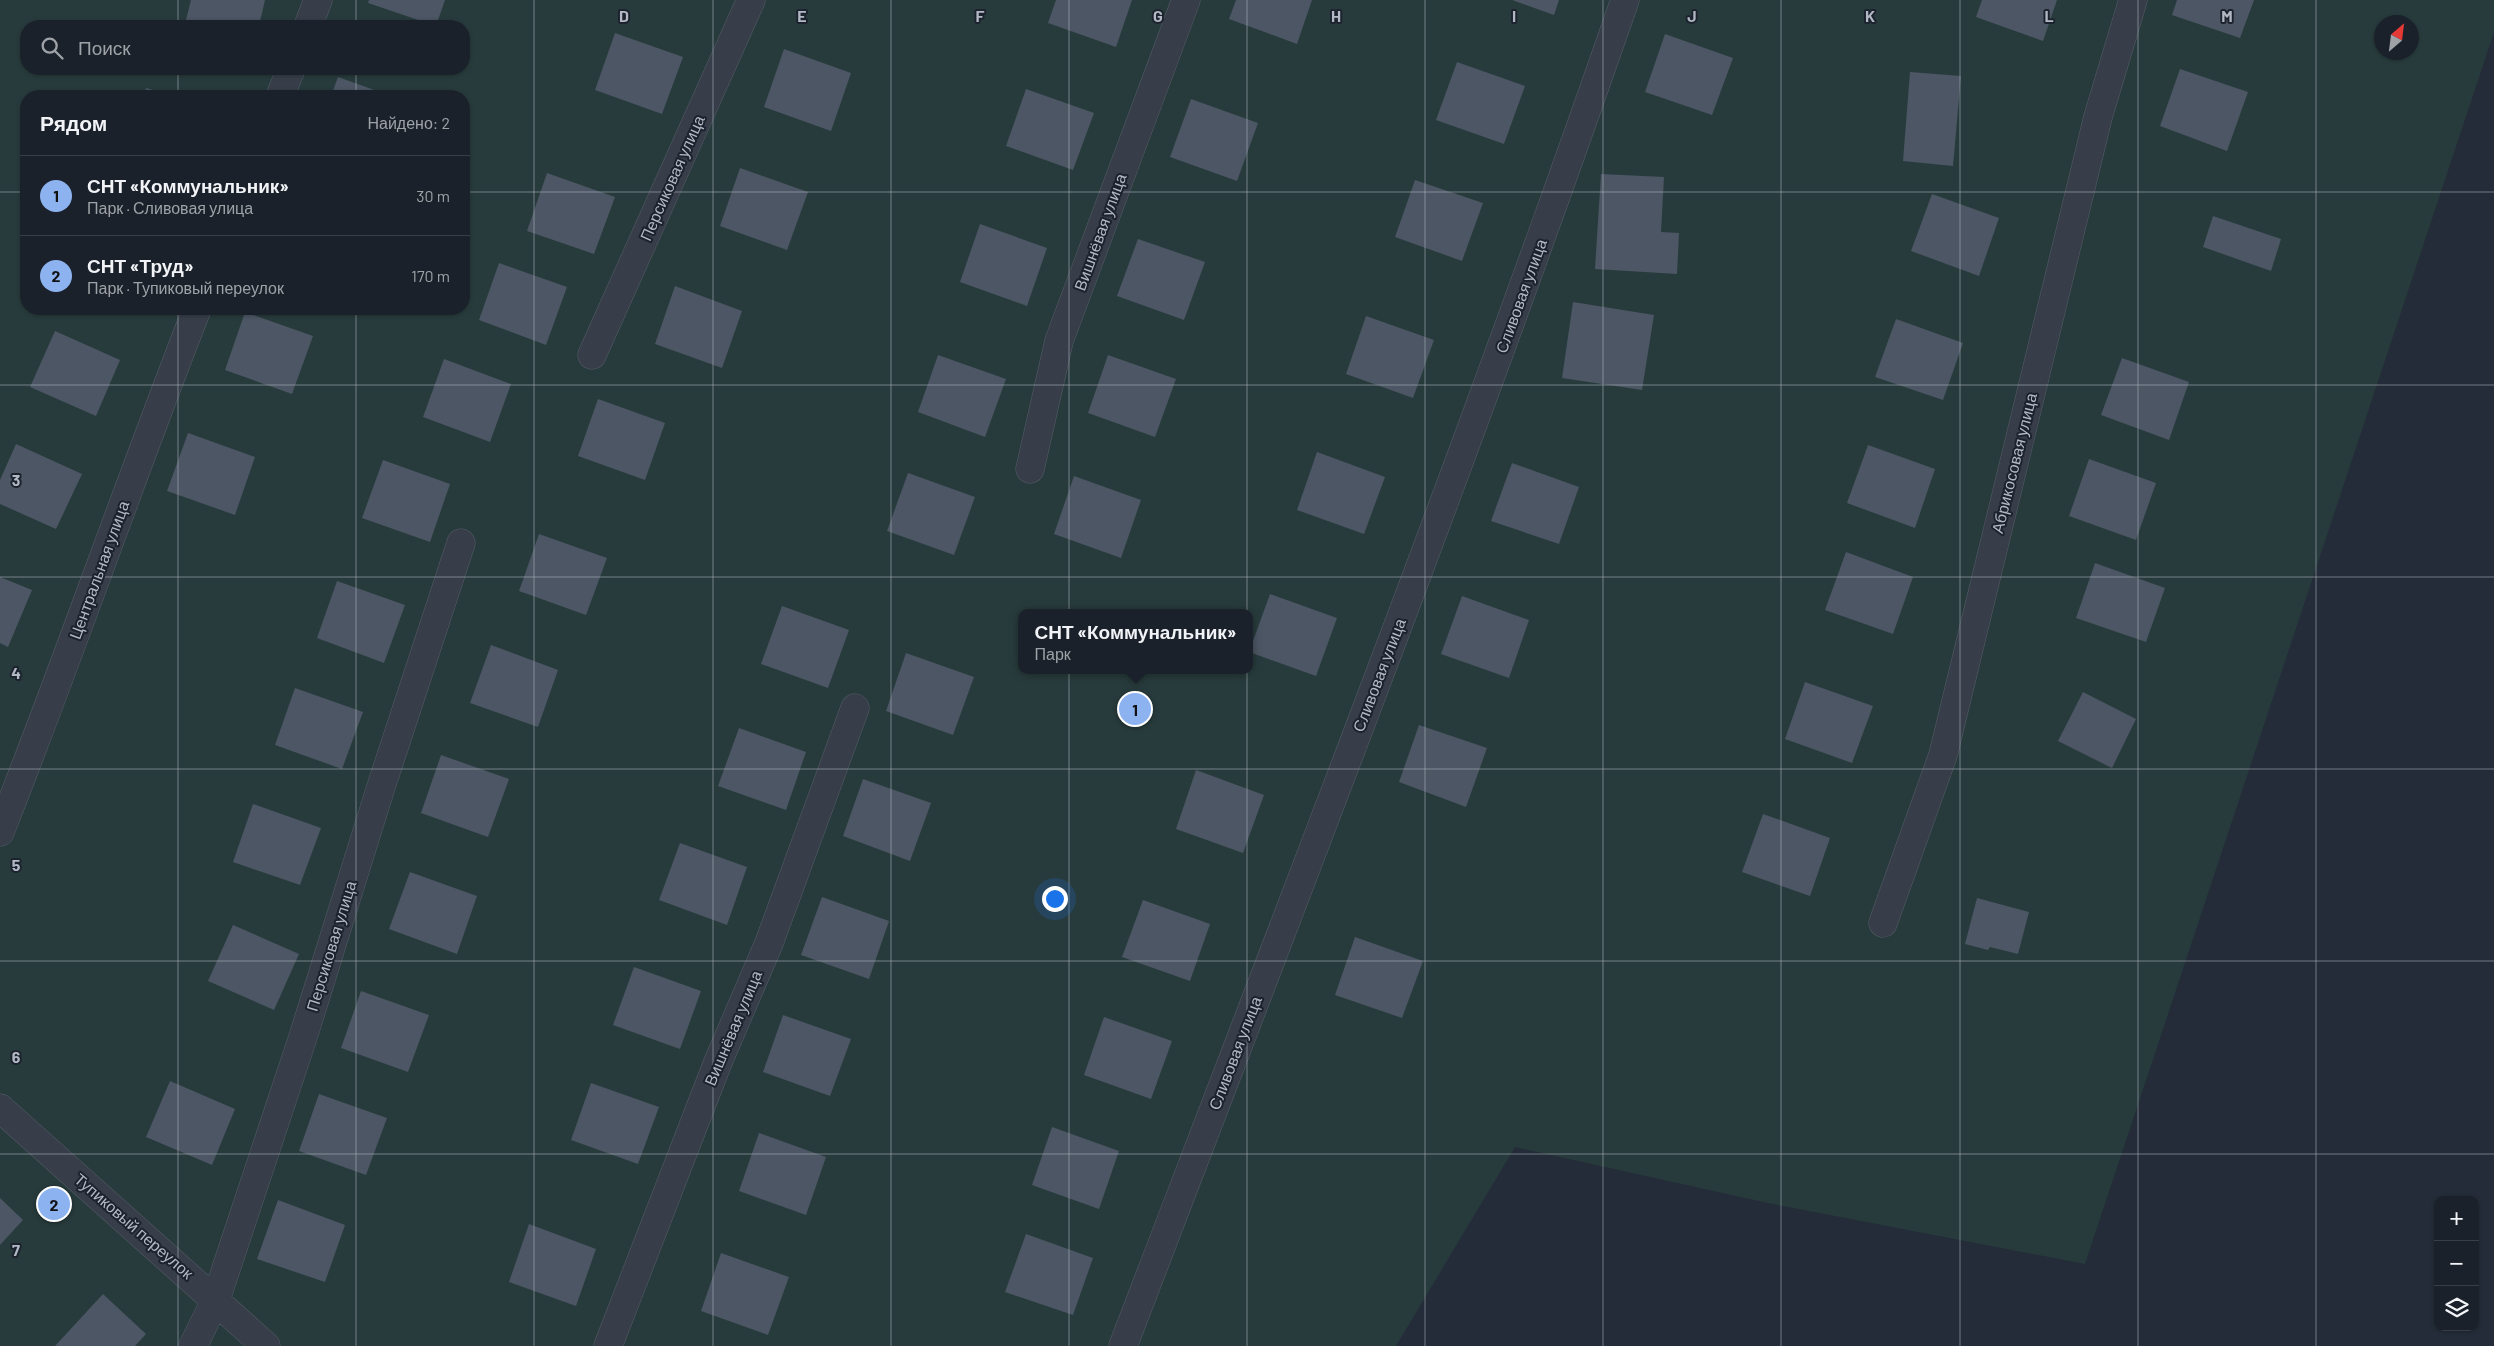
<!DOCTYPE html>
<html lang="ru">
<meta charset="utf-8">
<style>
:root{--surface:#1a212a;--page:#272e36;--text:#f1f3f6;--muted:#9fa3a8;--line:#383e47;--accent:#8cb2f0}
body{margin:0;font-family:Barlow,sans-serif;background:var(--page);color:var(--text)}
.controls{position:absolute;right:15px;bottom:15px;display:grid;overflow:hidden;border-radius:10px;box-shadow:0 1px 4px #0004}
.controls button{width:45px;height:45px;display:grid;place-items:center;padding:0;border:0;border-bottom:1px solid var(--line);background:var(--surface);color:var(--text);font:25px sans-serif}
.compass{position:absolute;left:2374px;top:15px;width:45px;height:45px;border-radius:50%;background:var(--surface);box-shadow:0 1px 4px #0004;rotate:28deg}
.you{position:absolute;left:1054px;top:898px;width:18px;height:18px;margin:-12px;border:4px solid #fff;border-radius:50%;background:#1a73e8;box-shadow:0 0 0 8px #1a73e833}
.badge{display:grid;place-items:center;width:32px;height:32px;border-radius:50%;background:var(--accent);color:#111;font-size:16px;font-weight:700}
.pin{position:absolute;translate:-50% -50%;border:2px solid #fff;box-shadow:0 1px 5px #0006}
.popup{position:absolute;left:1018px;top:609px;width:235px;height:65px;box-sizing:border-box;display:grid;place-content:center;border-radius:10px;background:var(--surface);filter:drop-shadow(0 1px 4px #0005);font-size:16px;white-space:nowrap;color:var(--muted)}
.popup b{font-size:19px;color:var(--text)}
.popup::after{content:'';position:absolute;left:50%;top:100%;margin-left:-10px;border:10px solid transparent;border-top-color:var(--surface)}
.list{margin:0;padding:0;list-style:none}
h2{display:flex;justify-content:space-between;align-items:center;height:65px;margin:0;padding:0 20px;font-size:21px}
h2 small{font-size:16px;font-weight:400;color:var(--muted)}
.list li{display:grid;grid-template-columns:32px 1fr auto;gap:15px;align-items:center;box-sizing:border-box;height:80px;padding:0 20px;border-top:1px solid var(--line)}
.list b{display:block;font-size:19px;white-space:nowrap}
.list p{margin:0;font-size:16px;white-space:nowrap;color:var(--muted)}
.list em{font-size:16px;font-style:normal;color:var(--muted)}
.icon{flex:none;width:28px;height:28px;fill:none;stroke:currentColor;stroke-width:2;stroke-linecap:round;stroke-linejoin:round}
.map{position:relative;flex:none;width:2494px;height:1346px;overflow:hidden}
.search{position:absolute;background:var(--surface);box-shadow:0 1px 4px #0004;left:20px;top:20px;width:450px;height:55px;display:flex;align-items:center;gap:12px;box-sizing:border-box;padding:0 18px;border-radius:20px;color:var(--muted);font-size:19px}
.panel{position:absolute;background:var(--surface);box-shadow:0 1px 4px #0004;left:20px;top:90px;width:450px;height:225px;border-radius:20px}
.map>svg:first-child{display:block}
.green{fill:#283b3c;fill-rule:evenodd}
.building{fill:#4c5664}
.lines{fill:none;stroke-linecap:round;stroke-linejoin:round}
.street-casing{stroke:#555c67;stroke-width:29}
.street{stroke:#373e49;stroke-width:28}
.grid{fill:none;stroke:#b2b9c5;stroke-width:1;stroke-opacity:0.55}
.labels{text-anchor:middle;stroke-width:4;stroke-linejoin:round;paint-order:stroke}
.street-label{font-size:16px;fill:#b2b9c5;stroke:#1c232e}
.grid-label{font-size:16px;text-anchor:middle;font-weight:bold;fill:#b2b9c5;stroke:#1c232e;stroke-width:4;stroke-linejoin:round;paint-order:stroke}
</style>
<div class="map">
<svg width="2494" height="1346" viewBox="0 0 2494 1346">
<rect width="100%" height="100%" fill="#232c38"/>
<path class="green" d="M0,0H2494V32L2085,1264L1768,1203L1515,1147L1396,1346H0ZM2382,22H2412V52H2382ZM26,26H464V69H26ZM26,96H464V309H26ZM1021,613H1249V670H1021Z"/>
<path class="building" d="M191,0H265L259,26H211L186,20Z
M369,0H445L436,26L368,3Z
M1056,0H1132L1116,47L1048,23Z
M1236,0H1312L1297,44L1229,19Z
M1512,0H1559L1554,15Z
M1982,0H2057L2043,41L1976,17Z
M2177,0H2254L2240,38L2172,15Z
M615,33L683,57L662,114L595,90Z
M1665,34L1733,58L1712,115L1645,92Z
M784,49L851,73L831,131L764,107Z
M1457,62L1525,86L1504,144L1436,120Z
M2180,69L2248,92L2227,151L2160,126Z
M1910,72L1961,76L1953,166L1903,161Z
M338,77L391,96H331Z
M146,88L174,96H144Z
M1026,89L1094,113L1073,170L1006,146Z
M1191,99L1258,123L1237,181L1170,157Z
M740,168L808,192L787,250L720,226Z
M547,173L615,197L594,254L527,231Z
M1601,174L1664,177L1661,232L1679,233L1677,274L1595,269Z
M1415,180L1483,203L1462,261L1395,237Z
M1932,194L1999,218L1979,276L1911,251Z
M2213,216L2281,239L2271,271L2203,247Z
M980,224L1047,248L1027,306L960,282Z
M1138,239L1205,262L1184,320L1117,296Z
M499,263L567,287L546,345L479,320Z
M675,286L742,311L722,368L655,344Z
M1573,302L1654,315L1642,390L1562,378Z
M245,312L313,336L292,394L225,370Z
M1366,316L1434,340L1413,398L1346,374Z
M1896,319L1963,343L1943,400L1875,377Z
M55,331L120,360L96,416L30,387Z
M938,355L1006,379L985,437L918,412Z
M1108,355L1176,379L1155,437L1088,413Z
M2122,358L2189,382L2169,440L2101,415Z
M444,359L511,384L490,442L423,417Z
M598,399L665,423L645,480L578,456Z
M188,433L255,457L235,515L167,491Z
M16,444L82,474L56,529L0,504V480Z
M1868,445L1935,469L1915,528L1847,503Z
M1317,452L1385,477L1364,534L1297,510Z
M2089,459L2156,483L2136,540L2069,516Z
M383,460L450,484L430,542L362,518Z
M1512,463L1579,487L1559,544L1491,521Z
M908,473L975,497L954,555L887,531Z
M1074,476L1141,500L1121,558L1054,534Z
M539,534L607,558L586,615L519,591Z
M1846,552L1913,577L1893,634L1825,610Z
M2095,563L2165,588L2146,642L2076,618Z
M0,577L32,590L8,647L0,643Z
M337,581L405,605L384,663L317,638Z
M1270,594L1337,618L1316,676L1249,652Z
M1462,596L1529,620L1509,678L1441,654Z
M782,606L849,630L828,688L761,664Z
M491,645L558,670L538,727L470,703Z
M906,653L974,677L953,735L886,711Z
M1805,682L1873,706L1852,763L1785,739Z
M295,688L363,712L342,769L275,745Z
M2083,692L2136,719L2112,768L2058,741Z
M1419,725L1487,748L1466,807L1399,782Z
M739,728L806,752L786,810L718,786Z
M441,755L509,779L488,837L421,813Z
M1196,770L1264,795L1243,853L1176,829Z
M863,779L931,803L910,861L843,836Z
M253,804L321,828L300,885L233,862Z
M1763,814L1830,838L1810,896L1742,872Z
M680,843L747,867L727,925L659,900Z
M410,872L477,896L457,954L389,929Z
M822,897L889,921L869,979L801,955Z
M1977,898L2029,912L2018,954L1990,947L1988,950L1965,944Z
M1143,900L1210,924L1190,981L1122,957Z
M233,925L299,954L274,1010L208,981Z
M1355,937L1423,961L1402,1018L1335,995Z
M634,967L701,991L680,1049L613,1025Z
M361,991L429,1015L408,1072L341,1048Z
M783,1015L851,1039L830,1096L763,1072Z
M1104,1017L1172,1041L1151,1099L1084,1075Z
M170,1081L235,1109L212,1165L146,1137Z
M591,1083L659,1107L638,1164L571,1140Z
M319,1094L387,1118L366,1175L299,1151Z
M1052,1127L1119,1151L1099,1209L1032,1185Z
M759,1133L826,1157L806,1215L739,1191Z
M0,1198L23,1220L0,1245Z
M278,1200L345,1225L325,1282L257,1259Z
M529,1224L596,1249L576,1306L509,1282Z
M1026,1234L1093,1258L1073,1315L1005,1292Z
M721,1253L789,1277L768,1335L701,1311Z
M103,1294L146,1334L135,1346H55Z"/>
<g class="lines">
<g class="street-casing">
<path id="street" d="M308,26L318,0
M280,96L291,69
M592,355L751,0
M1030,469L1059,341L1186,0
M0,832C69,658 129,482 197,309
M1883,923L1943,755L2098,117L2133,0
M0,1108L266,1346
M193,1346L216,1299L303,1037L380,790L461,543
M608,1346L718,1062L769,943L855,708
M1123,1346C1294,899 1468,453 1625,0"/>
</g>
<use href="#street" class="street"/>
</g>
<path class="grid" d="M178,0V26M356,0V26M534,0V1346M713,0V1346M891,0V1346M1069,0V1346M1247,0V1346M1425,0V1346M1603,0V1346M1781,0V1346M1960,0V1346M2138,0V1346M2316,0V1346M178,69V96M356,69V96M0,192H26M464,192H2494M178,309V1346M356,309V1346M0,385H2494M0,577H2494M0,769H2494M0,961H2494M0,1154H2494"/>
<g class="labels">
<g class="street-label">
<text transform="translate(672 178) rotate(-66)" y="6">Персиковая улица</text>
<text transform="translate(1100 232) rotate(-70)" y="6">Вишнёвая улица</text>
<text transform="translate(1521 296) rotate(-70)" y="6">Сливовая улица</text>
<text transform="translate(2014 463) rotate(-76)" y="6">Абрикосовая улица</text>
<text transform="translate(99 570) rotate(-70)" y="6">Центральная улица</text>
<text transform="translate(1379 675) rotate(-69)" y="6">Сливовая улица</text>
<text transform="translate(331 946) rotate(-73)" y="6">Персиковая улица</text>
<text transform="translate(733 1028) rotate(-67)" y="6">Вишнёвая улица</text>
<text transform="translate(1235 1053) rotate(-69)" y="6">Сливовая улица</text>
<text transform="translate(134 1226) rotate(41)" y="6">Тупиковый переулок</text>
</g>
</g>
<g class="grid-label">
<text x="624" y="22">D</text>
<text x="802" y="22">E</text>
<text x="980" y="22">F</text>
<text x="1158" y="22">G</text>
<text x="1336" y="22">H</text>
<text x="1514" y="22">I</text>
<text x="1692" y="22">J</text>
<text x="1870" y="22">K</text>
<text x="2049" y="22">L</text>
<text x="2227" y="22">M</text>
<text x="16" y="486">3</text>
<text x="16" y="679">4</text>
<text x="16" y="871">5</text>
<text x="16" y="1063">6</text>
<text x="16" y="1256">7</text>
</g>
</svg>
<div class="controls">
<button>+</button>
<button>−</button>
<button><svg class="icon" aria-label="layers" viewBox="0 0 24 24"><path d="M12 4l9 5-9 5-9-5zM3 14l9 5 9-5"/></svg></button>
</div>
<svg class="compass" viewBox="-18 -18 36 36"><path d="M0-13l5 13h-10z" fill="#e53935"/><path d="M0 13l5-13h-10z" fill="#9fa3a8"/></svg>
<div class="you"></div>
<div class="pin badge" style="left:1135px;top:709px">1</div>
<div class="popup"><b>СНТ «Коммунальник»</b>Парк</div>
<div class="pin badge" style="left:54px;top:1204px">2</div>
<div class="search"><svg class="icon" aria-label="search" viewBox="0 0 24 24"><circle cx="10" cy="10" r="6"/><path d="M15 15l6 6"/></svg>Поиск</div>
<section class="panel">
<h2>Рядом<small>Найдено: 2</small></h2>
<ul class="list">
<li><span class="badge">1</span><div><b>СНТ «Коммунальник»</b><p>Парк · Сливовая улица</p></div><em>30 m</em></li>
<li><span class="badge">2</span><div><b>СНТ «Труд»</b><p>Парк · Тупиковый переулок</p></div><em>170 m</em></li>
</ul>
</section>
</div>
